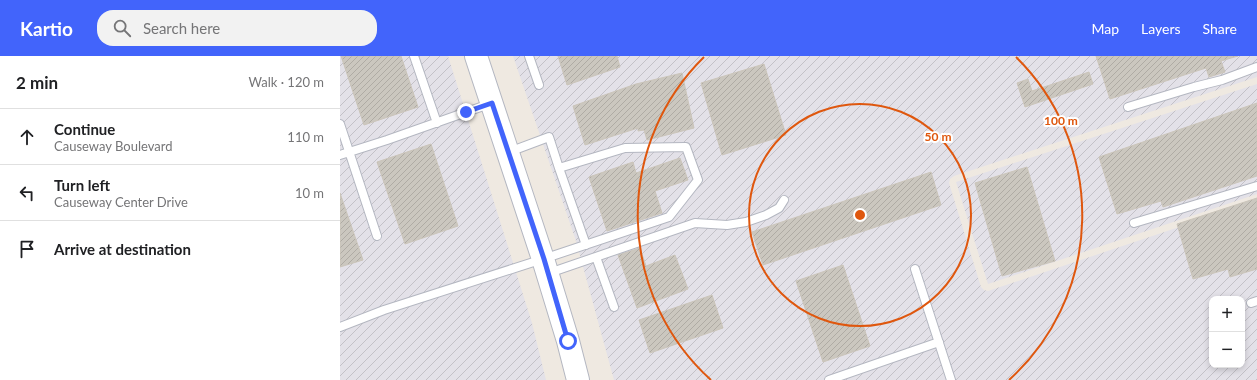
<!DOCTYPE html>
<meta charset="utf-8">
<style>
:root{--surface:#fff;--page:#f2f2f2;--text:#202124;--muted:#757577;--line:#e0e0e0;--accent:#4264fb}
body{margin:0;font-family:Lato,sans-serif;background:var(--page);color:var(--text)}
.controls{position:absolute;right:12px;bottom:12px;display:grid;overflow:hidden;border-radius:8px;box-shadow:0 2px 6px #0003}
.controls button{width:36px;height:36px;display:grid;place-items:center;padding:0;border:0;border-bottom:1px solid var(--line);background:var(--surface);color:var(--text);font:20px sans-serif}
.stop{position:absolute;width:12px;height:12px;margin:-9px;border:3px solid #4264fb;border-radius:50%;background:#fff}
.stop.end{background:#4264fb;border-color:#fff;box-shadow:0 1px 4px #0008}
.list{margin:0;padding:0;list-style:none}
h2{display:flex;justify-content:space-between;align-items:center;height:52px;margin:0;padding:0 16px;font-size:17px}
h2 small{font-size:13px;font-weight:400;color:var(--muted)}
.list li{display:grid;grid-template-columns:26px 1fr auto;gap:12px;align-items:center;box-sizing:border-box;height:56px;padding:0 16px;border-top:1px solid var(--line)}
.list b{display:block;font-size:15px;white-space:nowrap}
.list p{margin:0;font-size:13px;white-space:nowrap;color:var(--muted)}
.list em{font-size:13px;font-style:normal;color:var(--muted)}
.icon{flex:none;width:22px;height:22px;fill:none;stroke:currentColor;stroke-width:2;stroke-linecap:round;stroke-linejoin:round}
.map{position:relative;flex:none;width:917px;height:324px;overflow:hidden}
header{display:flex;align-items:center;gap:24px;box-sizing:border-box;height:56px;padding:0 20px;background:var(--accent);color:#fff}
header strong{font-size:19px}
nav{display:flex;gap:22px;margin-inline-start:auto;font-size:14px}
.search{width:280px;height:36px;background:var(--page);display:flex;align-items:center;gap:10px;box-sizing:border-box;padding:0 14px;border-radius:16px;color:var(--muted);font-size:15px}
main{display:flex}
aside{flex:1;background:var(--surface)}
.map>svg:first-child{display:block}
.industrial{fill:url(#industrial-furrows);fill-rule:evenodd}
.building{fill:url(#building-hatch);stroke:#cbc5ba}
.lines{fill:none;stroke-linecap:round;stroke-linejoin:round}
.lane-casing{stroke:#b4b7c1;stroke-width:10}
.secondary-casing{stroke:#b4b7c1;stroke-width:24}
.lane{stroke:#fff;stroke-width:8}
.secondary{stroke:#fff;stroke-width:22}
.route{stroke:#4264fb;stroke-width:5}
.ring{fill:none;stroke:#df570e;stroke-width:2}
.centre{fill:#df570e;stroke:#fff;stroke-width:2}
.ring-label{font-size:12px;text-anchor:middle;font-weight:bold;fill:#df570e;stroke:#fff;stroke-width:4;stroke-linejoin:round;paint-order:stroke}
</style>
<header>
<strong>Kartio</strong>
<div class="search"><svg class="icon" aria-label="search" viewBox="0 0 24 24"><circle cx="10" cy="10" r="6"/><path d="M15 15l6 6"/></svg>Search here</div>
<nav><a>Map</a><a>Layers</a><a>Share</a></nav>
</header>
<main>
<aside>
<h2>2 min<small>Walk · 120 m</small></h2>
<ul class="list">
<li><svg class="icon" aria-label="ahead" viewBox="0 0 24 24"><path d="M12 20V5M6 11l6-6 6 6"/></svg><div><b>Continue</b><p>Causeway Boulevard</p></div><em>110 m</em></li>
<li><svg class="icon" aria-label="left" viewBox="0 0 24 24"><path d="M17 20v-9H6M10 6l-5 5 5 5"/></svg><div><b>Turn left</b><p>Causeway Center Drive</p></div><em>10 m</em></li>
<li><svg class="icon" aria-label="arrive" viewBox="0 0 24 24"><path d="M6 21V4h12l-3 4 3 4H6"/></svg><div><b>Arrive at destination</b></div></li>
</ul>
</aside>
<div class="map">
<svg width="917" height="324" viewBox="0 0 917 324">
<defs>
<pattern id="industrial-furrows" width="10" height="10" patternUnits="userSpaceOnUse"><rect width="10" height="10" fill="#e3e1e8"/><path d="M-1 1l2-2M0 10L10 0M9 11l2-2" fill="none" stroke="#c3c1c7"/></pattern>
<pattern id="building-hatch" width="6" height="6" patternUnits="userSpaceOnUse"><rect width="6" height="6" fill="#cbc7bf"/><path d="M-1 1l2-2M0 6l6-6M5 7l2-2" fill="none" stroke="#afaba4"/></pattern>
</defs>
<rect width="100%" height="100%" fill="#efe9e1"/>
<path class="industrial" d="M0,0H108L192,267L206,324H0Z
M173,0H917V21L614,120L610,123L609,127L641,231L644,234L648,235L917,145V324H274L236,185ZM872,243H902V309H872Z
M917,28V138L648,228L616,126Z"/>
<path class="building" d="M1,0H61L78,51L24,69Z
M218,0H277L280,11L227,29Z
M756,0H898L881,5L885,16L869,21L866,12L770,43Z
M424,8L446,79L382,99L361,27Z
M749,16L753,28L685,51L677,27L688,23L692,35Z
M342,17L354,72L307,84L304,74L298,75V72L245,89L233,50L296,28Z
M917,47V120L823,151L821,145L777,158L759,101Z
M91,88L118,170L65,188L37,106Z
M340,102L348,124L315,135L322,157L267,175L249,121L293,106L296,117Z
M687,111L715,205L662,220L635,127Z
M591,116L601,149L423,209L412,176Z
M0,137L23,204L0,211Z
M917,142V213L890,221L888,213L853,223L837,168Z
M300,192L306,210L335,199L348,233L297,252L278,199Z
M503,209L530,290L483,306L456,225Z
M372,239L383,272L310,297L299,264Z"/>
<g class="lines">
<g class="lane-casing">
<path id="lane" d="M74,0L97,67
M189,0L199,29
M788,51L854,31L882,24L917,11
M0,68L37,180
M0,99L47,84L152,47
M219,112L246,189
M794,167L917,130
M256,201L274,251
M575,213L611,324
M209,217L355,167L387,169L406,166L426,159L439,152L444,144
M911,247L917,245
M0,271L44,254L203,203L329,161L358,124L346,91L285,92L219,112L209,81L169,96
M489,324L599,286"/>
</g>
<g class="secondary-casing">
<path id="secondary" d="M136,0L203,203L228,285L238,324"/>
</g>
<use href="#lane" class="lane"/>
<use href="#secondary" class="secondary"/>
</g>
<g class="lines">
<path class="route" d="M126,56L152,47L204,203L228,285"/>
</g>
<g class="ring">
<circle cx="520" cy="159" r="111"/>
<path d="M371 324A222 222 0 0 1 364 1M676 1A222 222 0 0 1 669 324"/>
</g>
<circle cx="520" cy="159" r="6" class="centre"/>
<g class="ring-label">
<text x="721" y="69">100 m</text>
<text x="598" y="85">50 m</text>
</g>
</svg>
<div class="controls">
<button>+</button>
<button>−</button>
</div>
<div class="stop" style="left:228px;top:285px"></div>
<div class="stop end" style="left:126px;top:56px"></div>
</div>
</main>
